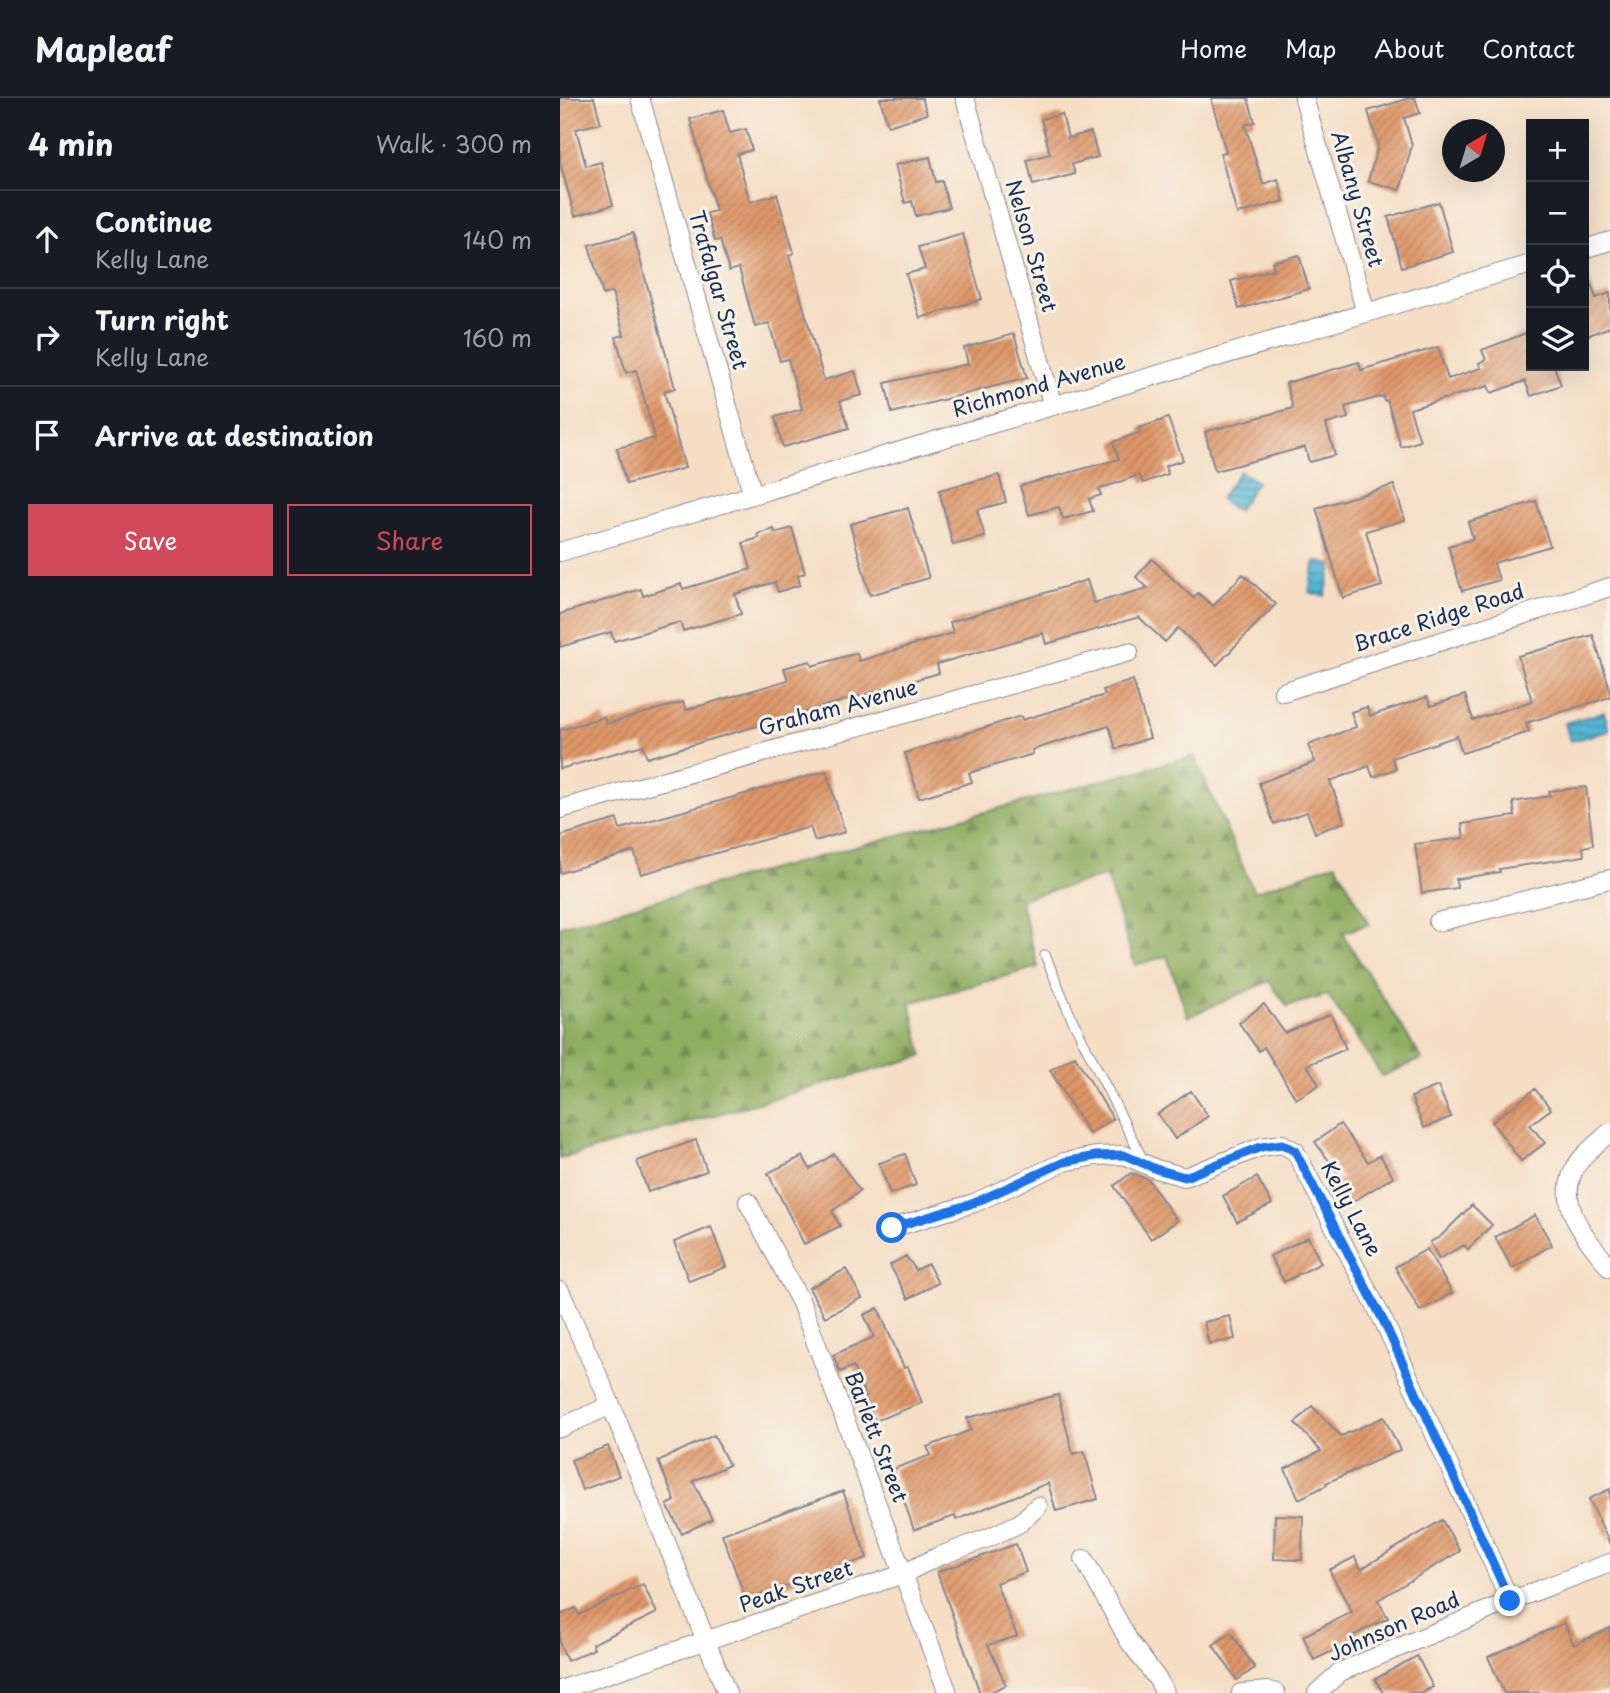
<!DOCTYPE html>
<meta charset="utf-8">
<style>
:root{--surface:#171b24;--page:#242831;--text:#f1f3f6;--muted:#9ea1a6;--line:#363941;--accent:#d1495b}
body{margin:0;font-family:"Playpen Sans",sans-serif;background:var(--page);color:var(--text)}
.controls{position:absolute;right:21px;top:21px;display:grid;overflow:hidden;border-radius:0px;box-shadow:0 7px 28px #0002}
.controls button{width:63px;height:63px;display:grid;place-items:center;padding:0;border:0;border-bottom:2px solid var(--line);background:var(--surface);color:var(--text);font:35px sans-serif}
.compass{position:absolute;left:882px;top:21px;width:63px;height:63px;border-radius:50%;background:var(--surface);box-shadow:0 7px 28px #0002;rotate:38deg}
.stop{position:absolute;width:21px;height:21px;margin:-16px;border:5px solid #1a73e8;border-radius:50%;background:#fff}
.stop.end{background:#1a73e8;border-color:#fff;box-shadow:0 2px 7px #0008}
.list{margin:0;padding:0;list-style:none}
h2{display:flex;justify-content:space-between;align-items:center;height:91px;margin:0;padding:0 28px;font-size:30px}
h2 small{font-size:23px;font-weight:400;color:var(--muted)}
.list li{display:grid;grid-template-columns:46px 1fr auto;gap:21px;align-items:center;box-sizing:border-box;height:98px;padding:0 28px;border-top:2px solid var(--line)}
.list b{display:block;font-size:26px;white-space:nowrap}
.list p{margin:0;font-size:23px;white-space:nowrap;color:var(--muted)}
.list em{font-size:23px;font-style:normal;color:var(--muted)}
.actions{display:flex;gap:14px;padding:21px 28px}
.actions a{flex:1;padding:16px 0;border:2px solid var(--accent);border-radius:0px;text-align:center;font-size:24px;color:var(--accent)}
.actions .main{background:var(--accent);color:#fff}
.icon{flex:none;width:38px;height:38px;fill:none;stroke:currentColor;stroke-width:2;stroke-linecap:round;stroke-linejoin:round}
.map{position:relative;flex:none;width:1050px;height:1595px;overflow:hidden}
header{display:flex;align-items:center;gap:42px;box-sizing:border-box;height:98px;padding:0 35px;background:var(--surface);border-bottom:2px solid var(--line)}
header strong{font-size:33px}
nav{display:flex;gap:38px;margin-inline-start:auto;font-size:24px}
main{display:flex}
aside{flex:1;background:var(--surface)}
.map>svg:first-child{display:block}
.forest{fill:url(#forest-firs);stroke:#566e5f;stroke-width:2}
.water{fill:url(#water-rules);stroke:#387399;stroke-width:2}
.building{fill:url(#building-hatch)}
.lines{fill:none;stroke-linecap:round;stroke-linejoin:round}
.service-casing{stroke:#888691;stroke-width:11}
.minor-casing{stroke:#888691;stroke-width:20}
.service{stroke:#fff;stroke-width:9}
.minor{stroke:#fff;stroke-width:18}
.route{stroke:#1a73e8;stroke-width:9}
.labels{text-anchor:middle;stroke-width:6;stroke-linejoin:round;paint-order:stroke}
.street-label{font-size:21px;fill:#1b2f5e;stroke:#f7f3e8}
</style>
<header>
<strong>Mapleaf</strong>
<nav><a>Home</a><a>Map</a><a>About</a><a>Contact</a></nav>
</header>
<main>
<aside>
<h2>4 min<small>Walk · 300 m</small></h2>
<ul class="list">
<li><svg class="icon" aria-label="ahead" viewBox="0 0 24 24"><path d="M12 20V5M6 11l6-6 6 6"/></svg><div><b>Continue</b><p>Kelly Lane</p></div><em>140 m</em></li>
<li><svg class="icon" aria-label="right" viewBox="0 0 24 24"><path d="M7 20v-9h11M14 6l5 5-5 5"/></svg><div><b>Turn right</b><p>Kelly Lane</p></div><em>160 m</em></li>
<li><svg class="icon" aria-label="arrive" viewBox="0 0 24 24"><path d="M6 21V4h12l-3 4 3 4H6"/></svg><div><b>Arrive at destination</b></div></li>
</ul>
<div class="actions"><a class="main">Save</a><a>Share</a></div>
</aside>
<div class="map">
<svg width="1050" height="1595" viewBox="0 0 1050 1595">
<defs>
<pattern id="forest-firs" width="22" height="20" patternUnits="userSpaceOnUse" patternTransform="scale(1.75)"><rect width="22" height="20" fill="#90ad60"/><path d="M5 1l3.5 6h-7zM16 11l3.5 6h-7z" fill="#758d52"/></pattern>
<pattern id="water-rules" width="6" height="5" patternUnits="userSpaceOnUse" patternTransform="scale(1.75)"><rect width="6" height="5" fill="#55b7d4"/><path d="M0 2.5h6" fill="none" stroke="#4695af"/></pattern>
<pattern id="building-hatch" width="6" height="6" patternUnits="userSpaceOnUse" patternTransform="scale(1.75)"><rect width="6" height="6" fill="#df9768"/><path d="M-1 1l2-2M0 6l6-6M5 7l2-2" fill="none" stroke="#b47c59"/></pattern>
</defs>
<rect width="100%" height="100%" fill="#f7f3e8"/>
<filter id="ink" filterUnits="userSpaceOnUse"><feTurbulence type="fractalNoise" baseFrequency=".0143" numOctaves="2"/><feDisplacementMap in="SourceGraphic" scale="14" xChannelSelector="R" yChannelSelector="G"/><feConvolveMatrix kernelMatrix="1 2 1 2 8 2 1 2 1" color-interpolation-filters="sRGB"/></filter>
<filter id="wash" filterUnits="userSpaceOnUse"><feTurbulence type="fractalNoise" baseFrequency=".00686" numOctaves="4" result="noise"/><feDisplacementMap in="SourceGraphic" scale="28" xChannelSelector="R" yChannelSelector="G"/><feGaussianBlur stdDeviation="1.57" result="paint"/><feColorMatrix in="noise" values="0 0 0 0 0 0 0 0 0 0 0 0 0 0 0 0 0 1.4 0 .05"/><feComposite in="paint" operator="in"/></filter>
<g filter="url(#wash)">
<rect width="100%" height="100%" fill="#f5dec4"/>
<path class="forest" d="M634,658L694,794L776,765L809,826L782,835L862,961L822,978L768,897L727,908L709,883L628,919L607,858L575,867L546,778L460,801L478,869L350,905L363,958L0,1061V828Z"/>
<path class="water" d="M680,373L697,384L677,413L660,401Z
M755,463L772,467L765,498L749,494Z
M1044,614L1049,633L1010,643L1005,625Z"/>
<g id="blocks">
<path class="building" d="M0,0H34L41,25L16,31L26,68L41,64L53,107L15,118L0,65Z
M320,0H362L367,16L328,28Z
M651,0H688L695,24L685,27L703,86L718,81L724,103L677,116L660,55L666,54Z
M850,0H855L860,15L844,20L852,47L840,92L808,83L818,47L808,13Z
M163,12L170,35L186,31L192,52L177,56L190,104L217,96L234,155L229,157L264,282L295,273L302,297L280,303L289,330L223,349L215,319L242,311L228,261L220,263L209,225L195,229L179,170L169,173L160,142L155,143L147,115L156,113L130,21Z
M502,16L508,40L531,34L538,59L512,66L515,76L473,87L467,62L490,56L481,21Z
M370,59L376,84L382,83L389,110L356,118L352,103L345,105L335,67Z
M879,104L893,154L842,169L828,119Z
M73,135L115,290L104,293L125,370L66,386L57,350L95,340L76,272L66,275L56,239L64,237L52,194L43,197L29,147Z
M403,136L422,201L360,220L346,176L365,171L358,149Z
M739,157L749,191L679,211L671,183L714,171L712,164Z
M1024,172H1026L1036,200L1050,195V229L1024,239Z
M971,233V268H994L1001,287L971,298L965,283L931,295L928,288L850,311L860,343L841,349L827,302L824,303L823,298L785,309L788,320L766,326L775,357L749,364L745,349L655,373L645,334L733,310L726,285L799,264L801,272L878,249L888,281L921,270L919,265L926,262L922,252Z
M454,236L467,280L332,315L325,285L408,266L404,250Z
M608,320L623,362L605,368L608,376L583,385L579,377L539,391L541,397L529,401L533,413L503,421L499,409L469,417L460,388L559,361L553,344L581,334L579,330Z
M439,377L446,404L417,412L425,439L393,447L379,392Z
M834,387L845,422L806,433L822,488L783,500L756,410Z
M976,403L990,448L934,465L939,482L902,493L888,448L913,441L908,424Z
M348,410L369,480L310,497L290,426Z
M232,430L245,475L238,477L240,487L218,494L215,484L175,496L181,516L123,533L120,524L54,543L51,534L0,549V516L81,491L83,498L121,486L123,491L191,471L183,445L199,440L198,436L214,431L215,435Z
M592,461L633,500L638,495L653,508L683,476L716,506L657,567L618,530L605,544L579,519L486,546L483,535L377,566L379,575L87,660L83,647L0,671V632L44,619L46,626L123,604L126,612L228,582L224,570L250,563L252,568L297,555L299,563L393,535L390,524L527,482L534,505L588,490L576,479Z
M1033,537L1050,591V599L966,625L969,634L902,655L897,638L832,660L836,671L813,679L809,668L770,683L785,724L755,735L747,714L714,726L699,685L755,664L748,647L796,629L791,614L807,609L810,618L867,599L871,608L905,597L913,622L972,603L958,558Z
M573,582L590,640L556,651L549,628L472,652L473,656L409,675L412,684L359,700L345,655L461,618L462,622L545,597L543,592Z
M266,673L285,734L255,743L250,729L81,776L74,753L0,775V738L57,721L60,731Z
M1026,689L1033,747L1023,749L1024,758L939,771L940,774L896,781L897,790L862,795L855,746L904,740L902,726L955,718L953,704L990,698L989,693Z
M704,906L725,935L771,916L786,951L747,967L759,987L736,1001L704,949L699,953L679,925Z
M515,958L553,1021L529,1036L490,972Z
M878,988L891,1019L864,1030L851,999Z
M975,991L991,1011L970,1027L985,1045L961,1063L932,1024Z
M631,993L648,1018L615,1041L598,1016Z
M780,1026L808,1064L820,1057L833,1079L787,1107L774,1085L782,1080L755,1044Z
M136,1042L147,1073L88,1094L77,1063Z
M274,1056L300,1093L272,1113L280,1128L244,1146L208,1075L243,1058L250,1071Z
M345,1056L356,1087L330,1096L319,1065Z
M571,1075L588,1081L617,1123L591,1141L554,1088Z
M697,1079L712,1106L677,1124L663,1098Z
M912,1107L932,1127L908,1151L904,1147L879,1161L870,1144L880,1139Z
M975,1117L992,1147L952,1170L935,1139Z
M151,1129L166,1169L129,1183L114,1144Z
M748,1139L761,1165L724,1184L710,1158Z
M867,1151L892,1195L860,1213L835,1169Z
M346,1158L356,1172L368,1166L378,1185L348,1201L330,1167Z
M286,1171L302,1200L265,1219L249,1190Z
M318,1210L344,1270L348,1269L362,1305L315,1323L293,1268L280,1274L273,1257L314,1239L304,1217Z
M670,1218L675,1241L649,1246L644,1224Z
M498,1297L513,1356L524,1353L538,1401L496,1413L488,1385L396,1422L395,1418L354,1432L333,1371L371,1357L367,1349L411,1332L407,1320Z
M752,1308L781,1338L824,1319L840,1352L766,1385L767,1387L739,1401L725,1371L761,1353L735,1325Z
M154,1337L169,1367L133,1383L152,1421L122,1436L107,1407L115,1403L98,1363Z
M48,1348L59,1378L22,1392L11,1362Z
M1050,1391V1446L1029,1401Z
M283,1393L307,1460L186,1502L162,1436Z
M715,1417L743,1418L742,1462L714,1461Z
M882,1422L900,1453L818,1502L828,1520L794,1537L796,1542L754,1562L743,1538L792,1514L769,1472L795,1459L801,1471Z
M456,1446L466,1474L436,1485L457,1538L428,1547L446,1587L428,1595H420L377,1474Z
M83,1486L97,1515L32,1546L34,1551L7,1563L0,1547V1517L16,1510L19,1517Z
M1004,1525L1014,1547L1050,1530V1595H944L928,1559Z
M671,1535L695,1570L677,1582L653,1547Z
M857,1558L873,1589L862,1595H823L815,1581Z"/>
</g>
</g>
<g filter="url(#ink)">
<use href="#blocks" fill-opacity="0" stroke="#888691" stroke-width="2"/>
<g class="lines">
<g class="service-casing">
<path id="service" d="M485,857L511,919L584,1064"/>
</g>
<g class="minor-casing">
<path id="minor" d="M80,0L193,397
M405,0L493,308
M744,0L806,215
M1024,151L1050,143
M0,454L971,166
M723,594L1050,489
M0,711L569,554
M878,824L1050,781
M1050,1034C1038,1045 1020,1058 1013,1074C997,1111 1029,1143 1050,1170
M188,1104L241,1205L388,1595
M332,1130L414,1105L504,1064L536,1058L564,1057L596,1071L625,1079L701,1049L722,1046L735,1053L825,1226L950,1503
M0,1193L51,1307L167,1595
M0,1330L51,1307
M524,1461L569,1543L598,1582L605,1595
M0,1592L343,1476L377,1459L428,1440L460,1425L478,1408
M681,1595L709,1593L716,1595
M757,1595L780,1574L950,1503L1050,1465"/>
</g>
<use href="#service" class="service"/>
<use href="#minor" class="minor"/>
</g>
</g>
<g class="lines" filter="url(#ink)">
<path class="route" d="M332,1130L414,1105L504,1064L536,1058L564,1057L596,1071L625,1079L701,1049L722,1046L735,1053L825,1226L950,1503"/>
</g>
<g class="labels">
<g class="street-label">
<text transform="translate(797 101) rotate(74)" y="7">Albany Street</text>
<text transform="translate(471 148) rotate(74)" y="7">Nelson Street</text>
<text transform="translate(158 192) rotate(74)" y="7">Trafalgar Street</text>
<text transform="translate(479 288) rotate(-16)" y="7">Richmond Avenue</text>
<text transform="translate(879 520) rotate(-18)" y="7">Brace Ridge Road</text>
<text transform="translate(278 610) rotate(-15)" y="7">Graham Avenue</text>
<text transform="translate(791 1111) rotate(62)" y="7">Kelly Lane</text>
<text transform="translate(316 1339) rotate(69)" y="7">Barlett Street</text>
<text transform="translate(236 1489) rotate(-19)" y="7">Peak Street</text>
<text transform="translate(834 1529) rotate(-24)" y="7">Johnson Road</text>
</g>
</g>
</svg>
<div class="controls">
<button>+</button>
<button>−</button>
<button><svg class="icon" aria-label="locate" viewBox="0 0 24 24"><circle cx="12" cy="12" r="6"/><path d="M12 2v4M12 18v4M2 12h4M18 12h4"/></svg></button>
<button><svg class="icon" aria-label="layers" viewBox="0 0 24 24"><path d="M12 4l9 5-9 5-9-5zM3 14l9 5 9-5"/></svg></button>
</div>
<svg class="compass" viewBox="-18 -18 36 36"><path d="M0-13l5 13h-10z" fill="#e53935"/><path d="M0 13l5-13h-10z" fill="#9ea1a6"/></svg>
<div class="stop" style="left:332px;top:1130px"></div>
<div class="stop end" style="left:950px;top:1503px"></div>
</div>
</main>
